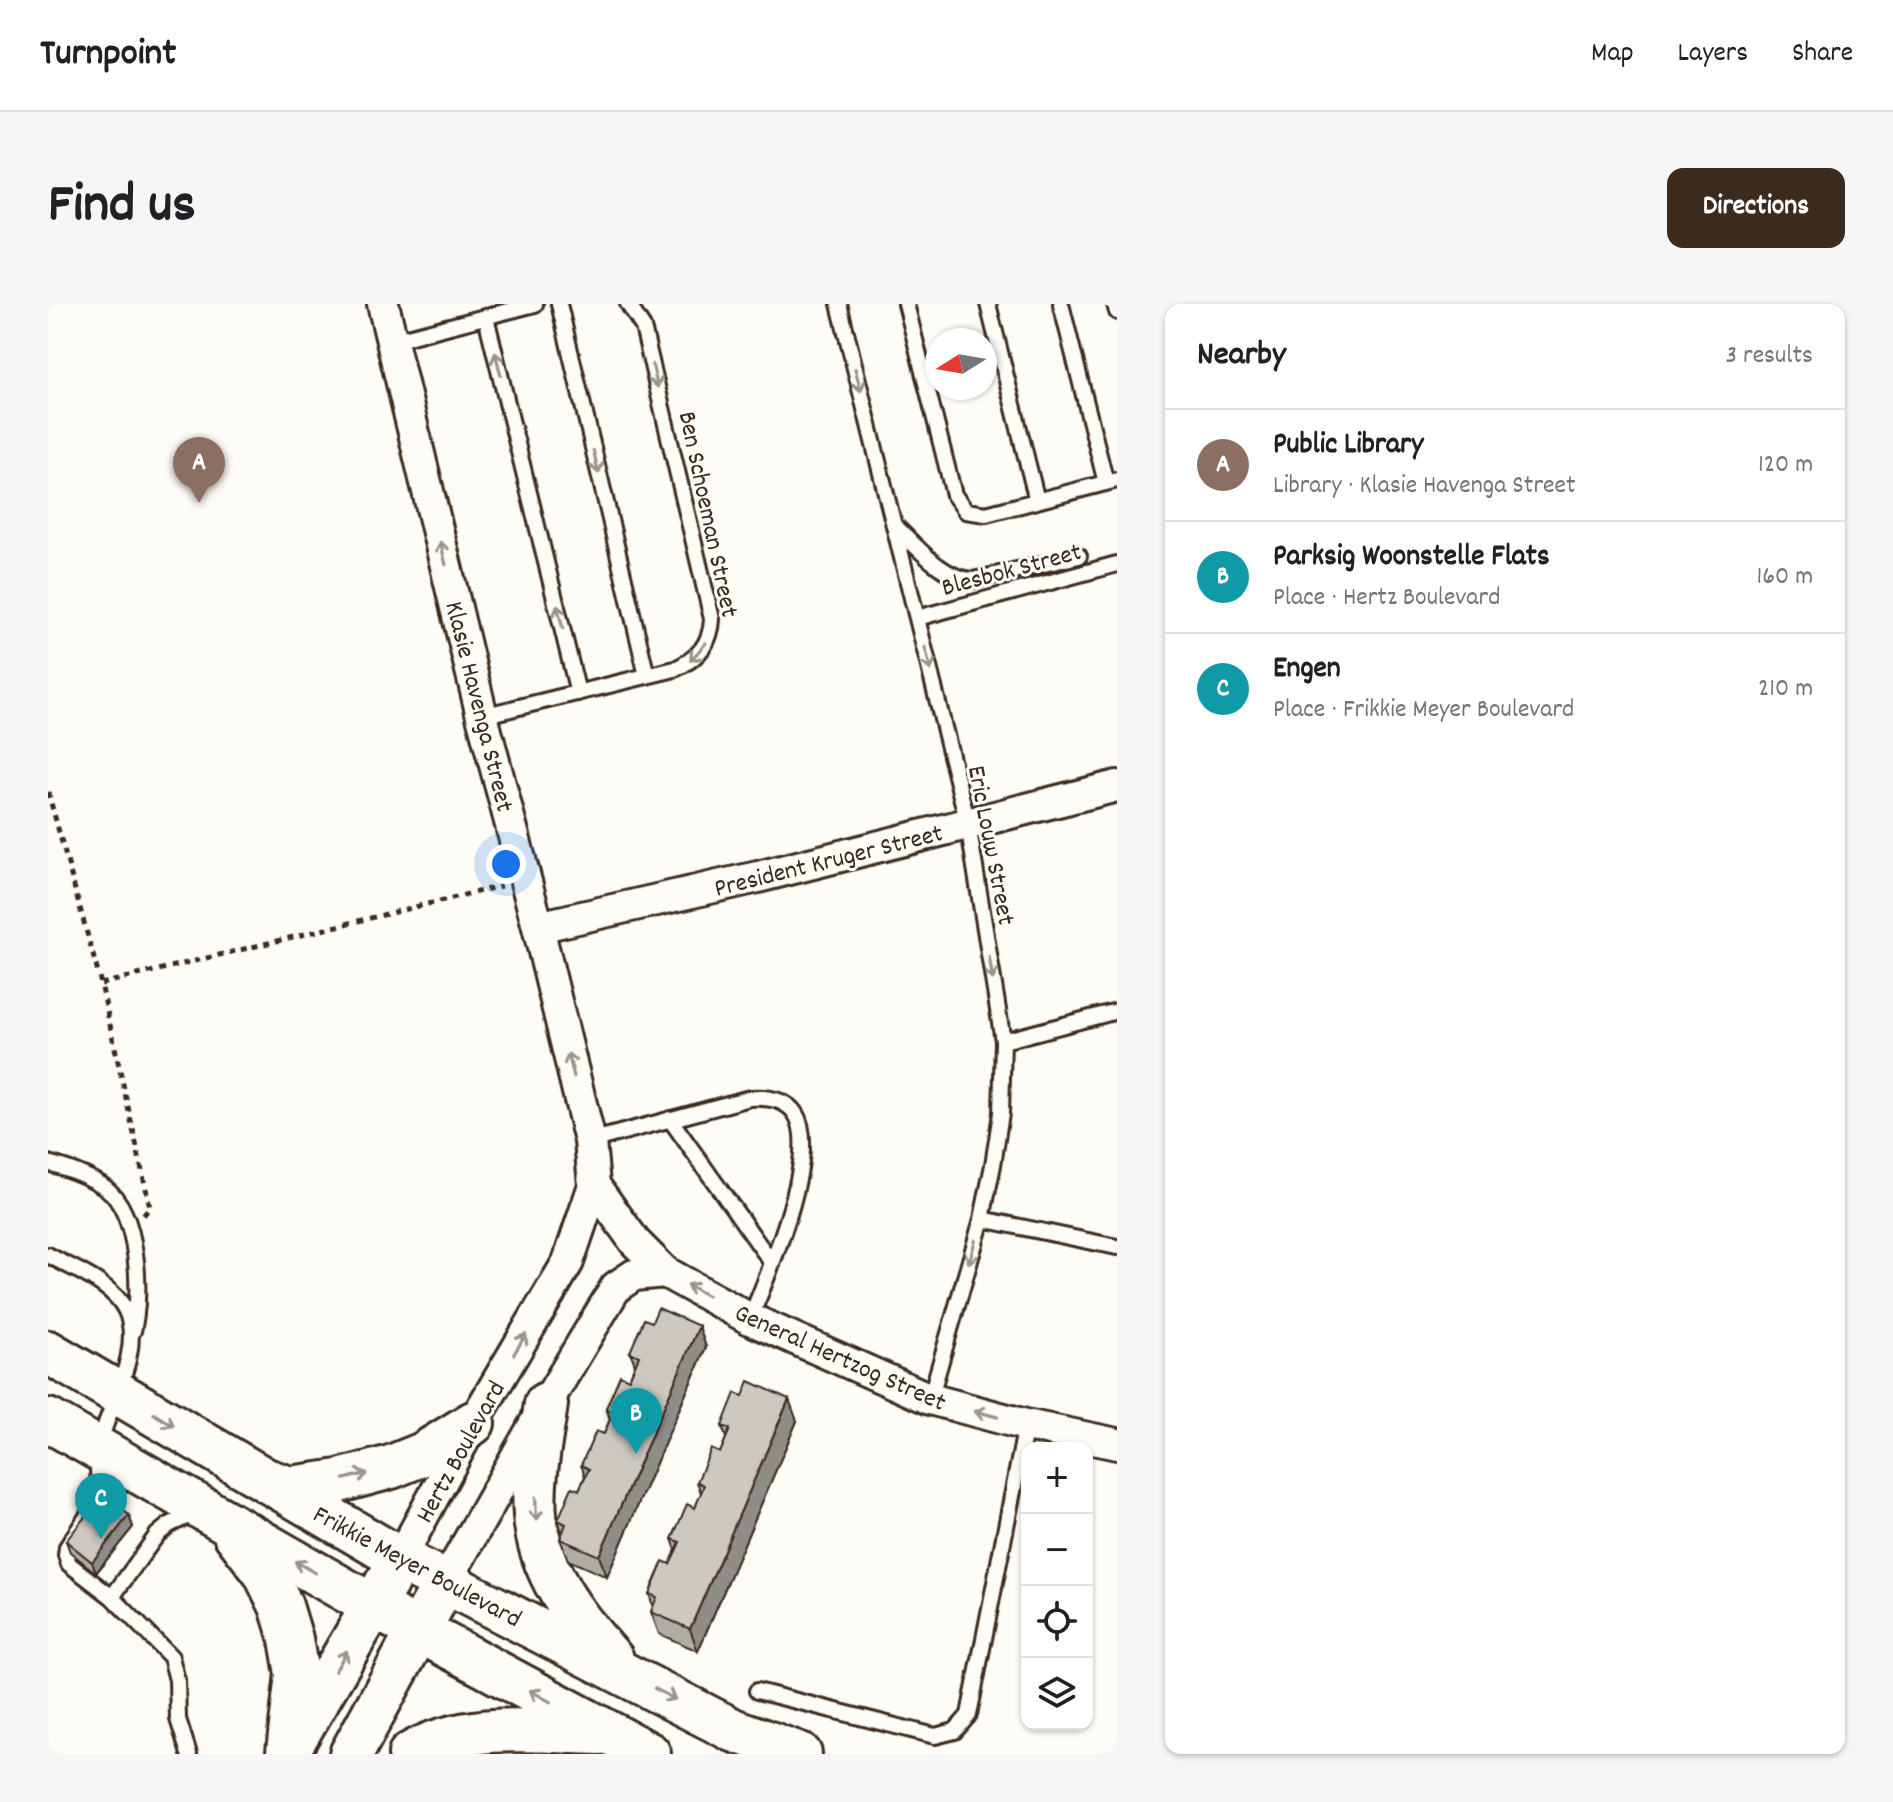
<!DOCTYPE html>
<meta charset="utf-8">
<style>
:root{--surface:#fff;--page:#f6f6f6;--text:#202124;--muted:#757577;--line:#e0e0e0;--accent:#3b2a1e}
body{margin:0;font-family:Dekko,sans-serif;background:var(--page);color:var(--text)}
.controls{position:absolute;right:24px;bottom:24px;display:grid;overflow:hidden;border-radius:16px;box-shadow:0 2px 6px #0004}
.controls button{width:72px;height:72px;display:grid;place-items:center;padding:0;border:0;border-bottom:2px solid var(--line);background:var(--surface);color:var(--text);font:40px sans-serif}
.compass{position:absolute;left:877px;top:24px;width:72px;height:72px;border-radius:50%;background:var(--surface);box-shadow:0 2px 6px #0004;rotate:259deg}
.you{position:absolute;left:458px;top:560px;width:28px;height:28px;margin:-20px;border:6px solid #fff;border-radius:50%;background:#1a73e8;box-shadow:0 0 0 12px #1a73e833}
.badge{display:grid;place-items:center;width:52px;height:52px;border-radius:50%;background:var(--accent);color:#fff;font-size:26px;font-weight:700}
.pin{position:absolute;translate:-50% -66px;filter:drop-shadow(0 2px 4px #0008)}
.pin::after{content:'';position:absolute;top:42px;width:28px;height:24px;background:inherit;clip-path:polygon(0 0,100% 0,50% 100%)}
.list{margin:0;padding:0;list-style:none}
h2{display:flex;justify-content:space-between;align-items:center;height:104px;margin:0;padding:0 32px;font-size:34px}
h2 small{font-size:26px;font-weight:400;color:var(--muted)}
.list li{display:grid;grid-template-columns:52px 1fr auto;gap:24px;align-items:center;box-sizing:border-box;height:112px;padding:0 32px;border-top:2px solid var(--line)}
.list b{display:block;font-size:30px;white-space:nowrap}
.list p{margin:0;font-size:26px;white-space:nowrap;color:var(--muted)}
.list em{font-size:26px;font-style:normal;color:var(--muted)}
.icon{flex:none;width:44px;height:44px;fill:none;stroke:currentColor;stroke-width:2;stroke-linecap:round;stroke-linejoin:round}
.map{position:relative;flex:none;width:1069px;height:1450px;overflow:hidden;border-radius:16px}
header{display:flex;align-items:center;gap:48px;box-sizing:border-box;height:112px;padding:0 40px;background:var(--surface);border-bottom:2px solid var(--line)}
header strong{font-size:38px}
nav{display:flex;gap:44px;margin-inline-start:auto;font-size:28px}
.intro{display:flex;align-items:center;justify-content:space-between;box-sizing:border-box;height:192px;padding:0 48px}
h1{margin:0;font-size:56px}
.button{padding:20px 36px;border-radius:16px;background:var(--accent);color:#fff;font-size:28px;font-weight:700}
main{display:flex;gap:48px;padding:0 48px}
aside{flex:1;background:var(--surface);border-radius:16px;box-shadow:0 2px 6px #0004}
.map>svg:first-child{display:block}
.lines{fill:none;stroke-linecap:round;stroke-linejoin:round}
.lane-casing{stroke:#3b2a1e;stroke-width:20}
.street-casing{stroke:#3b2a1e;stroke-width:36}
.secondary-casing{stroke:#3b2a1e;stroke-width:48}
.path{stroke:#3b2a1e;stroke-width:5;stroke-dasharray:6 6;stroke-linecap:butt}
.lane{stroke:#fdfcf7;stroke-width:14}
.street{stroke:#fdfcf7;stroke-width:30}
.secondary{stroke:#fdfcf7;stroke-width:42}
.wall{fill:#b0aca7;stroke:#3b2a1e;stroke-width:2}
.shaded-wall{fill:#908c88;stroke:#3b2a1e;stroke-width:2}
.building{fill:#cdc8c2;stroke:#3b2a1e;stroke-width:2}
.oneway{stroke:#9c938a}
.labels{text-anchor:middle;stroke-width:6;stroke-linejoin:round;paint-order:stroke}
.street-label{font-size:26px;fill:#3b2a1e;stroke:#fdfcf7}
</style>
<header>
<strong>Turnpoint</strong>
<nav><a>Map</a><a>Layers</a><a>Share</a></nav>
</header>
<div class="intro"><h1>Find us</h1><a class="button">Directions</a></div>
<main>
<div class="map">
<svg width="1069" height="1450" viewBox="0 0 1069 1450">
<rect width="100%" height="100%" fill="#fdfcf7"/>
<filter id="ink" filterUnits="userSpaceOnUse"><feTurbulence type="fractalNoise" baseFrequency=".0125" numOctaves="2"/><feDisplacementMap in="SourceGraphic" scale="16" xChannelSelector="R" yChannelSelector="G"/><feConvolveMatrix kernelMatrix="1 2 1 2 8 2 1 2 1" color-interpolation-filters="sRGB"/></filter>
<g filter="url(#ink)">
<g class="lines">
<g class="lane-casing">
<path id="lane" d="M511,0L599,372
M791,0L920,520L955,737L953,809L945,861L934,915L882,1095
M858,0L906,191L918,207L938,210L1069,176
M940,0L989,197
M1013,0L1058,179
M1067,0L1069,8
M438,13L530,389
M344,37L487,0
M847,222C868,241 895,276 925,276L1031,252
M869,314L1069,260
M434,412L627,365C649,355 663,340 664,315L595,23L580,0
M955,737L1069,707
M622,815L724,959
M542,837L702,794C717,793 737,795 747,809C774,848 718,975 702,1015
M0,859C18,864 42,872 58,884C91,910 94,990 85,1027
M934,915L1069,943
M0,951C25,965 66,980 78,1007C96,1047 60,1102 51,1142C47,1160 54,1178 48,1196C41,1212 28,1228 19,1243L18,1251L21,1260L64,1293L123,1353L129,1376L130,1415L141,1450
M64,1293L109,1231L121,1221L149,1208
M709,1387L887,1432L907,1427L921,1411L978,1121"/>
</g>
<g class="street-casing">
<path id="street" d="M335,0L434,412L490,623L542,837L546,881L587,938L617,968L702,1015L882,1095L978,1121L1069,1140
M490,623L710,573L1069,482
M352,1255L425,1119L520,958L546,881
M397,1279L498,1100L568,983L586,971L617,968"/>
</g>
<g class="secondary-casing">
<path id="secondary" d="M0,1048L352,1255L685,1426L752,1450
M498,1100C493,1136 484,1174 487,1211C491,1268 527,1314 564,1355
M0,1116L325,1302L601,1450
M221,1177L242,1184L291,1177L343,1163L375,1150L425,1119
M187,1230L217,1269L233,1302L243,1335L249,1370L240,1448
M247,1435L339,1278
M303,1450L385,1300
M362,1450C418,1417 488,1427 551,1429"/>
</g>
<path class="path" d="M0,488L53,680L102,903L95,912
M53,680L453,582"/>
<use href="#lane" class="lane"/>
<use href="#street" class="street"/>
<use href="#secondary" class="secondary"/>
</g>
<path class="wall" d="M658,1043L559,1273L520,1256L512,1235L514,1228L510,1216L531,1186L537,1172L533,1161L556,1130L562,1115L558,1104L581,1075L587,1060L582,1048Z
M749,1117L650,1347L611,1330L603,1308L605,1302L601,1290L622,1260L628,1246L624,1235L647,1204L653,1189L649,1178L672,1149L678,1134L674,1122Z
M81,1211L85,1223L48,1269L22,1248L18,1237Z"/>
<path class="shaded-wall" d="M651,1022L658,1043L559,1273L551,1252Z
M741,1095L749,1117L650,1347L642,1325Z
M81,1211L85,1223L48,1269L44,1258Z"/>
<path class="building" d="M610,1004L651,1022L551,1252L512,1235L518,1220L510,1216L524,1183L531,1186L541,1165L533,1161L548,1127L556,1130L565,1108L558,1104L572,1071L581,1075L591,1052L582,1048L596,1015L604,1018Z
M701,1077L741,1095L642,1325L603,1308L609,1293L601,1290L615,1257L622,1260L632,1238L624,1235L639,1200L647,1204L656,1181L649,1178L663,1145L672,1149L682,1125L674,1122L687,1089L695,1092Z
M54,1191L81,1211L44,1258L18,1237Z"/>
<defs><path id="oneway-shaft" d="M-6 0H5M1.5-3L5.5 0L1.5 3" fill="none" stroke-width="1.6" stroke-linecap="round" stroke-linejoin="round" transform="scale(2)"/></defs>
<g class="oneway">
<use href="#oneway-shaft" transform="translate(450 60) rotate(-104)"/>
<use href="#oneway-shaft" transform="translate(607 72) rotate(77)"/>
<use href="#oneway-shaft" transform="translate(810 76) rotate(76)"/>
<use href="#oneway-shaft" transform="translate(548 158) rotate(77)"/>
<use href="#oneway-shaft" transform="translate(395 249) rotate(-104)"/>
<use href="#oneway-shaft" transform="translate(512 313) rotate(-104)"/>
<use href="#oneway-shaft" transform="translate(650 348) rotate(131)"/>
<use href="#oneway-shaft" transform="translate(880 355) rotate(76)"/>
<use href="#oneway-shaft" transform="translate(943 664) rotate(81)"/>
<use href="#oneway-shaft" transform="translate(523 761) rotate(-104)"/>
<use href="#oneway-shaft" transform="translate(924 948) rotate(106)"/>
<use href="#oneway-shaft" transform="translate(649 986) rotate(-151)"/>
<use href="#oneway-shaft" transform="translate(472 1040) rotate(-59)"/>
<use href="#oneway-shaft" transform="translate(938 1110) rotate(-165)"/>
<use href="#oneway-shaft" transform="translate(116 1116) rotate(32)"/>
<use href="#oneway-shaft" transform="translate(308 1172) rotate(-15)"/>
<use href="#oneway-shaft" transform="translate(488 1205) rotate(88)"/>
<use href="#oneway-shaft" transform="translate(257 1263) rotate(-150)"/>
<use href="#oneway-shaft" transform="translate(293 1357) rotate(-60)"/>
<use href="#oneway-shaft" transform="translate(617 1390) rotate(28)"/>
<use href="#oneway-shaft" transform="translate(492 1392) rotate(-151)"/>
</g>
</g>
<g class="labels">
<g class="street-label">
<text transform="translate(662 210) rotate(78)" y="9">Ben Schoeman Street</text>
<text transform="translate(963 264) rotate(-15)" y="9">Blesbok Street</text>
<text transform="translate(433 402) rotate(76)" y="9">Klasie Havenga Street</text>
<text transform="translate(945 541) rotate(79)" y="9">Eric Louw Street</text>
<text transform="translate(780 555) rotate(-14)" y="9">President Kruger Street</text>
<text transform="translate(793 1052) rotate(24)" y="9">General Hertzog Street</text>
<text transform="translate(411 1147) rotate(-61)" y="9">Hertz Boulevard</text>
<text transform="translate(370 1261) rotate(28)" y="9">Frikkie Meyer Boulevard</text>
</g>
</g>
</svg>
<div class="controls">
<button>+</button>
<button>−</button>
<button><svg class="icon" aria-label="locate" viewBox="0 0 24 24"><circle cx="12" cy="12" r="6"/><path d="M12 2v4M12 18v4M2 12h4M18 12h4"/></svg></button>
<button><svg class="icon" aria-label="layers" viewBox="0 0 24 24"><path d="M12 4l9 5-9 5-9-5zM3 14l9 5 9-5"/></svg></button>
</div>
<svg class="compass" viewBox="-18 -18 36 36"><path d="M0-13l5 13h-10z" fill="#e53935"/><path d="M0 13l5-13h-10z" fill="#757577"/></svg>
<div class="you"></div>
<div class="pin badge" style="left:151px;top:199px;background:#8d6e63">A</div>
<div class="pin badge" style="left:588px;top:1150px;background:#0f9aa8">B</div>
<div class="pin badge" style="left:53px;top:1235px;background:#0f9aa8">C</div>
</div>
<aside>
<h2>Nearby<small>3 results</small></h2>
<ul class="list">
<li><span class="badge" style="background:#8d6e63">A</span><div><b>Public Library</b><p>Library · Klasie Havenga Street</p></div><em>120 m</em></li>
<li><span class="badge" style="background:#0f9aa8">B</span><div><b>Parksig Woonstelle Flats</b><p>Place · Hertz Boulevard</p></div><em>160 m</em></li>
<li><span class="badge" style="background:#0f9aa8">C</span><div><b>Engen</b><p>Place · Frikkie Meyer Boulevard</p></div><em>210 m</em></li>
</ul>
</aside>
</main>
